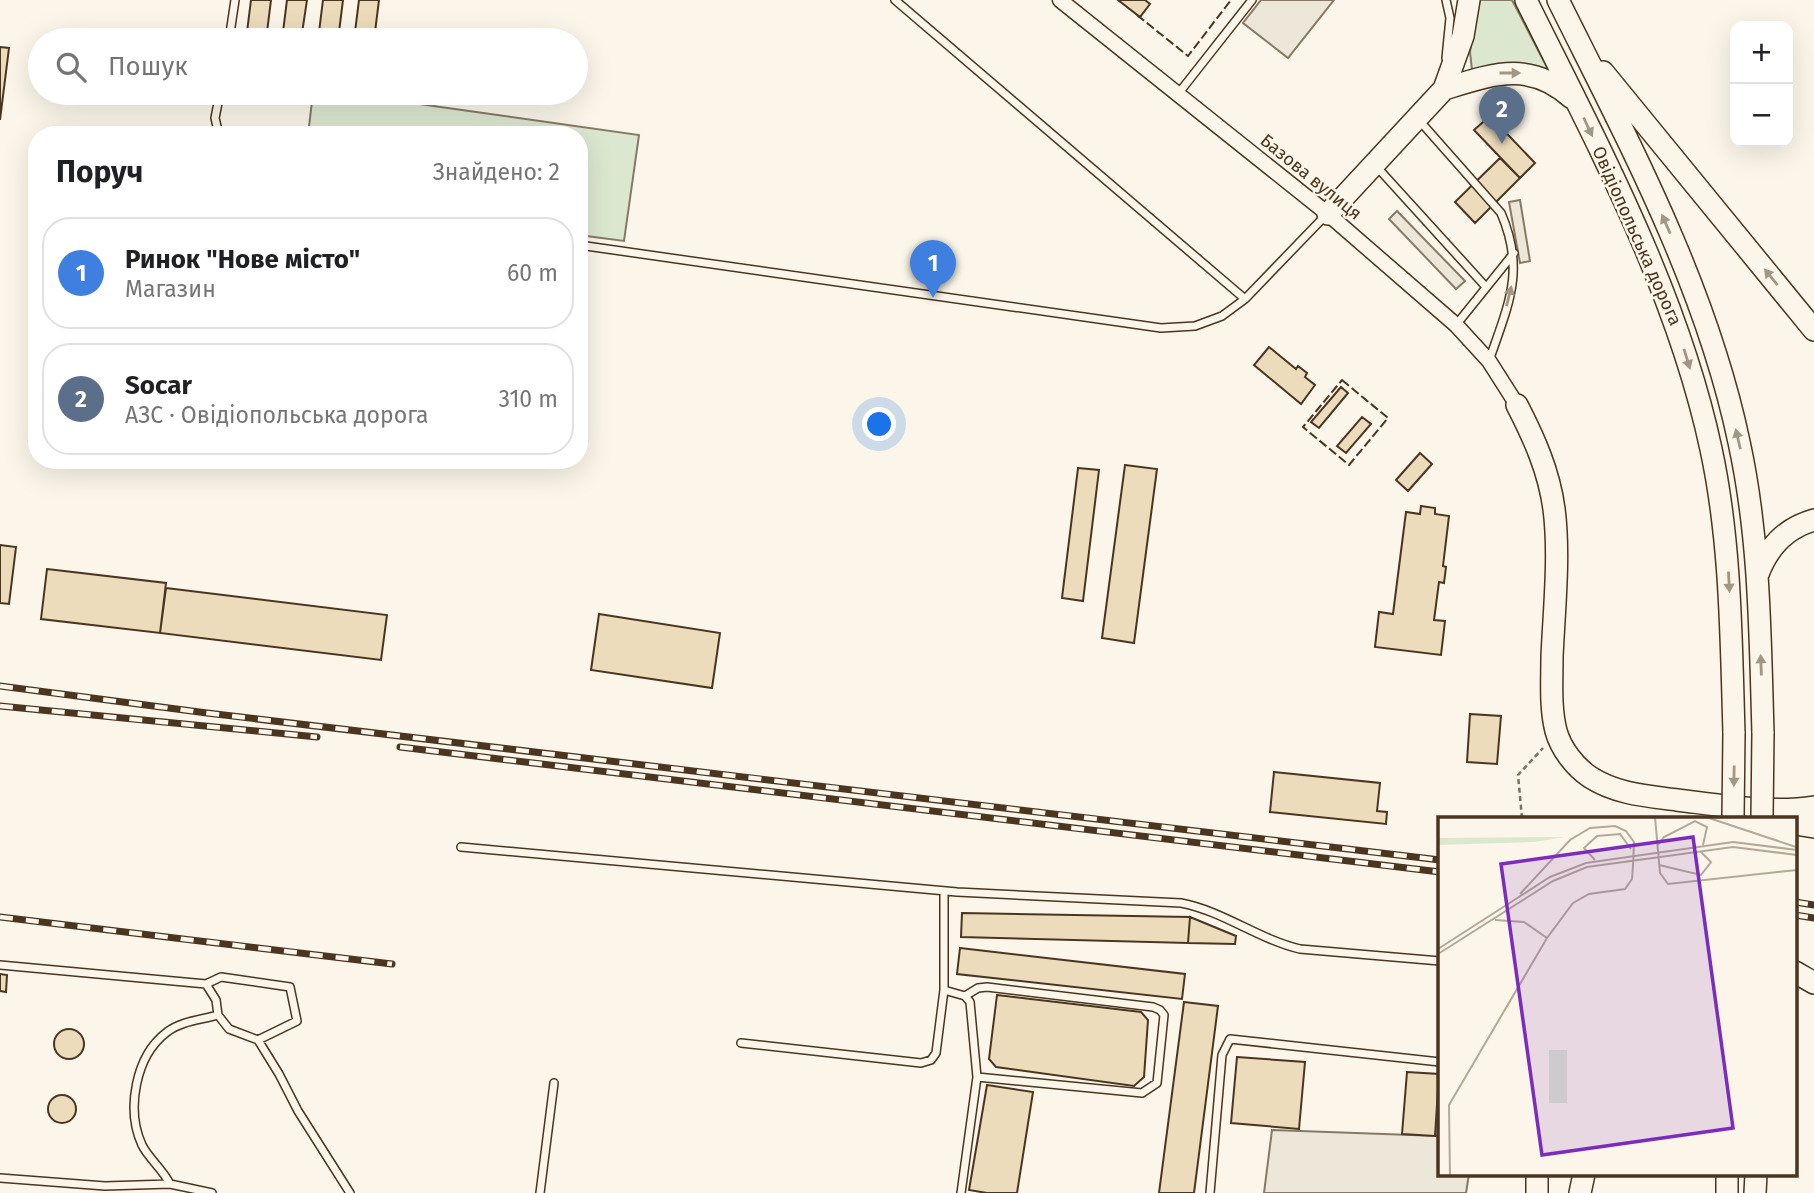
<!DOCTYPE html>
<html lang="uk">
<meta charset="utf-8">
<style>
:root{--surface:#fff;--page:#f2f2f2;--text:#202124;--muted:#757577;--line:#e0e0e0;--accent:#c62828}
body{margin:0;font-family:"Fira Sans",sans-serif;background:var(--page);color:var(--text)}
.controls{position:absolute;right:21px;top:21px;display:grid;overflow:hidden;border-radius:14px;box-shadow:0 7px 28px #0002}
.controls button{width:63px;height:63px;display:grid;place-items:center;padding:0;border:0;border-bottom:2px solid var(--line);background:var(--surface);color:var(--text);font:35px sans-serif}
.you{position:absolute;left:880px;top:425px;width:24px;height:24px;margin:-18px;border:5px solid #fff;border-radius:50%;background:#1a73e8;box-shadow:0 0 0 10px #1a73e833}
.badge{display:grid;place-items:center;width:46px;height:46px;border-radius:50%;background:var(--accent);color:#fff;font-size:23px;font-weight:700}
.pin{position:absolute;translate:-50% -58px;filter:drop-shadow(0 2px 4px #0008)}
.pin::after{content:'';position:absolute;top:37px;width:24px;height:21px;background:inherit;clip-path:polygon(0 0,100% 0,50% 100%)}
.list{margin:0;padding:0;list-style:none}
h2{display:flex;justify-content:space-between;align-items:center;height:91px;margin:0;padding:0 28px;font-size:30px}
h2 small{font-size:23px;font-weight:400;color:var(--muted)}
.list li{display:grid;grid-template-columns:46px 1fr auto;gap:21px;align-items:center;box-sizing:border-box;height:112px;margin:0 14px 14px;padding:0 14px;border:2px solid var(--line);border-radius:28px}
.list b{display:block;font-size:26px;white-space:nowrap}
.list p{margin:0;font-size:23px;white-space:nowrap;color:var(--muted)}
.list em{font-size:23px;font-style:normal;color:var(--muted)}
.icon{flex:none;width:38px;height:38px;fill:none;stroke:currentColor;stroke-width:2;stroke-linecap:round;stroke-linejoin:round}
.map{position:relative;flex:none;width:1814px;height:1193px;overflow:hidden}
.search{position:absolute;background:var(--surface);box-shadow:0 7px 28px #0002;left:28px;top:28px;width:560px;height:77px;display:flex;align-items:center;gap:18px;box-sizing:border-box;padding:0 24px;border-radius:38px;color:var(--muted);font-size:26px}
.panel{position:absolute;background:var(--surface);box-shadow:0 7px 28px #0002;left:28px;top:126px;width:560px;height:343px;border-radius:28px}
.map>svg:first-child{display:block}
.green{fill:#dce7d0;stroke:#887966;stroke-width:2}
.parking{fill:#ede7d9;stroke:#887966;stroke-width:2}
.building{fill:#ecdcbc;stroke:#4a3520;stroke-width:2}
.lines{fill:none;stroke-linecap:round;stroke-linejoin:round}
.service-casing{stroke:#4a3520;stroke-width:10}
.minor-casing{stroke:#4a3520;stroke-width:17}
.primary-casing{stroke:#4a3520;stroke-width:24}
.path{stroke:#7f6f5c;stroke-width:2.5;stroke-dasharray:5 3.5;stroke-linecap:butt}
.service{stroke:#fbf6e9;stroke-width:7}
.minor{stroke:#fbf6e9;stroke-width:14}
.primary{stroke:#fbf6e9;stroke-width:21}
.rail-casing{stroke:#4a3520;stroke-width:7}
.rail{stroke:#fbf6e9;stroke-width:4.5;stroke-dasharray:13;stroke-linecap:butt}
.primary-bridge-casing{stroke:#4a3520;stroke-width:24;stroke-linecap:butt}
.primary-bridge{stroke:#fbf6e9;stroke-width:21}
.fence{stroke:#4a3520;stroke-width:2;stroke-dasharray:9 3.5;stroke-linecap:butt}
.oneway{fill:#a29684}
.labels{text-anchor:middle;stroke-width:5;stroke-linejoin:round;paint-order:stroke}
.street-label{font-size:18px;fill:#4a3520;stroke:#fbf6e9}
.inset-road{fill:none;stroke:#b4a999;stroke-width:2}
.view{fill:#7b2cbf;fill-opacity:0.15;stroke:#7b2cbf;stroke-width:3.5}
.inset-edge{fill:none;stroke:#4a3520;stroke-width:3.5}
</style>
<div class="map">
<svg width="1814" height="1193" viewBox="0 0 1814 1193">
<rect width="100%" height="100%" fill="#fbf6e9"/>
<path class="green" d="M1477,0H1512L1552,77L1472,70L1470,52Z
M313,93H341L639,135L624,241L579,235V135H308Z"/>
<path class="parking" d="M1261,0H1334L1288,58L1243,23Z
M1520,200L1530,261L1520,263L1509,202Z
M1397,211L1465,281L1456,289L1389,219Z
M1272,1130L1439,1136L1440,1174H1469L1466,1193H1264Z"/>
<path class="building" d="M251,0H271L266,40H246Z
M287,0H307L301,40H282Z
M323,0H343L338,40H318Z
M359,0H379L374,40H354Z
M1118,0H1145L1150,4L1140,17Z
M0,47L9,48L0,120Z
M1490,116L1535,163L1520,178L1474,130Z
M1500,158L1520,178L1475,223L1455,202Z
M1269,347L1296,369L1298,366L1307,373L1305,377L1315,385L1301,404L1254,365Z
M1341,387L1348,393L1319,428L1311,422Z
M1362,417L1371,424L1346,453L1337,446Z
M1420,453L1432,464L1408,491L1396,480Z
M1125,465L1157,469L1134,643L1102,638Z
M1078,468L1099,470L1083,601L1062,598Z
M1421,506L1435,508V514L1449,516L1443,566L1446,567L1444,583L1439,582L1434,620L1445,621L1441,655L1375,647L1379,612L1393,614L1406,512L1420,514Z
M0,545L16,547L9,604L0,603Z
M47,569L166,583L160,633L41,619Z
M166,588L387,615L381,660L160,633Z
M599,614L720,633L712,688L591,670Z
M1470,714L1501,716L1497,764L1467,762Z
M1274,772L1380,783L1377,811L1387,812L1386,824L1270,812Z
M962,913L1190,917L1188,943L961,937Z
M1190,917L1236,936L1235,944L1188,943Z
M960,948L1185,974L1182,999L957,974Z
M0,974L7,975L6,992L0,991Z
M997,995L1141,1012L1148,1020L1144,1077L1134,1086L996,1067L989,1059Z
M1184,1002L1218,1006L1194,1193H1159Z
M54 1044a15 15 0 1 1 30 0a15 15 0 1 1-30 0Z
M1237,1057L1305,1062L1299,1129L1231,1123Z
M1407,1072L1439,1074L1435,1136L1402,1134Z
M987,1085L1033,1092L1017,1193H987L969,1190Z
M48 1109a14 14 0 1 1 28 0a14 14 0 1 1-28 0Z"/>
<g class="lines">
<g class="service-casing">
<path id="service" d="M895,0L1245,299
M1446,0L1450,18L1446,58
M229,40L235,0
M1178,94L1252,0
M1418,119L1501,213C1526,271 1508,305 1489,361
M219,135L215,118L220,93
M1376,166L1486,287
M579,245L1161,328L1195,326L1222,316L1245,299L1325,216
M1456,325L1514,253
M461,847L957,892L1181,903C1223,911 1258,939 1300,949L1440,961
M0,965L206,984L221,977L290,987L297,1021L258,1040L279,1074L298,1111L350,1193
M206,984L216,1000L218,1015L229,1029L258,1040
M944,990L965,996L970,1002L977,1077L961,1193
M965,996L978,988L987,987L1153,1007L1160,1010L1164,1015L1157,1083L1142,1093L977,1077
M741,1043L921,1063L931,1060L936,1053L944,990V891
M0,1178L105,1186L170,1184L212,1193
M170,1184C162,1168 149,1159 142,1145C126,1110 135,1056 167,1032C181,1021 201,1020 218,1015
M540,1193L554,1083
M1210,1193L1222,1055L1230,1039L1440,1062"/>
</g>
<g class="minor-casing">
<path id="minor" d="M1060,0L1328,214L1456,325L1489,361L1517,405"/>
</g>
<g class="primary-casing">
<path id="primary" d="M1526,0C1597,144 1677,290 1711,449C1731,542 1731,637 1734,733
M1558,0C1629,143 1706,285 1739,442C1760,538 1760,635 1763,733
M1603,72L1814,330
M1444,89C1493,74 1530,60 1572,98
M1328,214L1444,89L1463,36L1469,0
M1517,405C1534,438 1549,471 1554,509C1560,555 1554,611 1552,657C1552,682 1550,707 1556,731C1561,749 1575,767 1590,777C1616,794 1647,796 1677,800C1719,805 1772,814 1814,807
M1758,574C1768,547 1785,528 1814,520
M1795,824L1814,827
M1795,972L1814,983
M1537,1193V1174
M1580,1193L1584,1174
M1727,1193V1174
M1755,1193L1756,1174"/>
</g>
<path class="path" d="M1522,818L1518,775L1543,748"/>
<use href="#service" class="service"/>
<use href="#minor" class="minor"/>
<use href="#primary" class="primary"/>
<g class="rail-casing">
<path id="rail" d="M0,686L207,713L1440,860
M0,706L317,737
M400,747L1440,872
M1795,902L1814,905
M1795,915L1814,918
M0,917L392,964"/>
</g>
<use href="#rail" class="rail"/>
<g class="primary-bridge-casing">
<path id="primary-bridge" d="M1733,818L1734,733
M1762,818L1763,733"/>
</g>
<use href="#primary-bridge" class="primary-bridge"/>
<path class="fence" d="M1137,15L1188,56L1231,0
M1342,380L1388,418L1349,465L1303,427Z"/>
</g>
<defs><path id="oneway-solid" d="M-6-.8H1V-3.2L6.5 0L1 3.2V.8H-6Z" transform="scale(1.75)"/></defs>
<g class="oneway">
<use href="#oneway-solid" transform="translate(1510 73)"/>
<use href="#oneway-solid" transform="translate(1588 127) rotate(65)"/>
<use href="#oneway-solid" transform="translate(1666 224) rotate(-114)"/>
<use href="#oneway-solid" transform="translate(1771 277) rotate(-129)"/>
<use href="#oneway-solid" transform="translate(1509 296) rotate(-76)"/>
<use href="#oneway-solid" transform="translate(1687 359) rotate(73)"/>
<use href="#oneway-solid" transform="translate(1738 439) rotate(-103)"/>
<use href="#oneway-solid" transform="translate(1729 582) rotate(87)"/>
<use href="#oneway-solid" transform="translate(1761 665) rotate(-92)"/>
<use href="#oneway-solid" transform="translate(1734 776) rotate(91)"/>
</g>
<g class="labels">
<g class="street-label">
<text transform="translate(1311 177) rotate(39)" y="6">Базова вулиця</text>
<text transform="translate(1637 236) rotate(66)" y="6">Овідіопольська дорога</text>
</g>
</g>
<g transform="translate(1438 817)">
<rect width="359" height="359" fill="#fbf6e9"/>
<path d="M127,20L96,25L0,28V21ZM111,233H129V286H111Z" fill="#dce7d0"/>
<path class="inset-road" d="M217,0L222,56L230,67L359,53M268,0L358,30M219,29L226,20L257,4L269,10L265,28M157,43L146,31L159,19L182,17L193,32M221,48L263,58L273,45L263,35M82,77L132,23L152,11L177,9L188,14L196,25L195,49M135,86L151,77L187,72L194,62L195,49M57,103L86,105L109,121M0,132L112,60L148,46L295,25L359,33M0,137L115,64L149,50L295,30L359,38M12,358L11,288L109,121L135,86"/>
<path class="view" d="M255,20L295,311L104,338L63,47Z"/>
<rect width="359" height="359" class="inset-edge"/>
</g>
</svg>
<div class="controls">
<button>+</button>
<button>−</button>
</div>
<div class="you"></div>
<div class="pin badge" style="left:933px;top:298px;background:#3f7fe0">1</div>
<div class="pin badge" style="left:1502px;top:144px;background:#5c6f8a">2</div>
<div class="search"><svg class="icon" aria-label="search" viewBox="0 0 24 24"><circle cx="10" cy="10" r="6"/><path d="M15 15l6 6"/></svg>Пошук</div>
<section class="panel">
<h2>Поруч<small>Знайдено: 2</small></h2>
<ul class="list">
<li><span class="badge" style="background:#3f7fe0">1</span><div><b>Ринок &quot;Нове місто&quot;</b><p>Магазин</p></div><em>60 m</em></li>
<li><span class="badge" style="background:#5c6f8a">2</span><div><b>Socar</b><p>АЗС · Овідіопольська дорога</p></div><em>310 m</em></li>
</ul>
</section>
</div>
